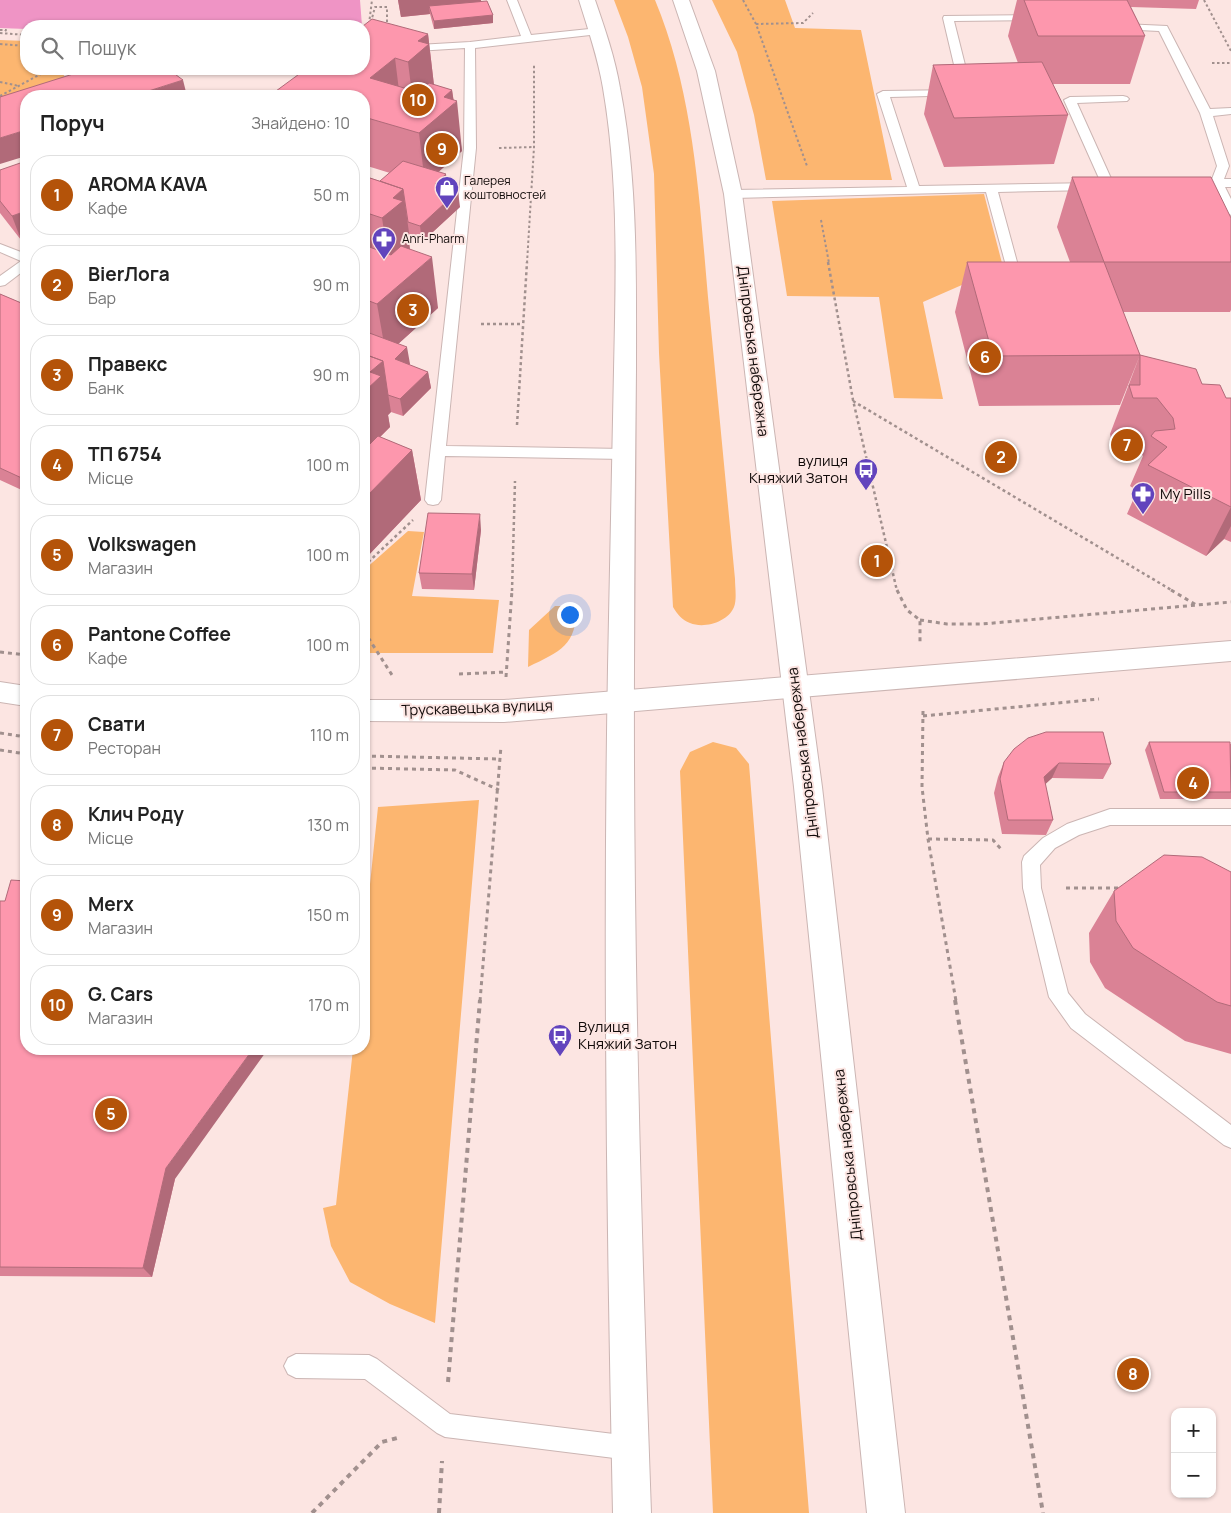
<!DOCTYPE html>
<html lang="uk">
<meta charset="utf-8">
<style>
:root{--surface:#fff;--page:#f6f6f6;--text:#222;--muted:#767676;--line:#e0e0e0;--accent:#b45309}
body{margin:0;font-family:Manrope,sans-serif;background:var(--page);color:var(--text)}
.controls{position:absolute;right:15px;bottom:15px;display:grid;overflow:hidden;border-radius:10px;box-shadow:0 1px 4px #0004}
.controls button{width:45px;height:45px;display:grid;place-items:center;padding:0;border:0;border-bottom:1px solid var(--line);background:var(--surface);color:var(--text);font:25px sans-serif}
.you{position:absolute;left:569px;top:614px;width:18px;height:18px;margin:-12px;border:4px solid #fff;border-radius:50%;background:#1a73e8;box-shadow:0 0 0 8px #1a73e833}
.badge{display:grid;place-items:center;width:32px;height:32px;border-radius:50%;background:var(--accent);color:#fff;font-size:16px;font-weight:700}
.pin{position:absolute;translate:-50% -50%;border:2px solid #fff;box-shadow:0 1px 5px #0006}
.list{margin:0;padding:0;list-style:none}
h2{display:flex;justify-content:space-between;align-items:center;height:65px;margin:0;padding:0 20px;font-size:21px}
h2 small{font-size:16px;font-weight:400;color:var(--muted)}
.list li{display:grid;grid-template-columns:32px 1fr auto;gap:15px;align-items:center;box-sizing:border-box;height:80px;margin:0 10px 10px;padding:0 10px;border:1px solid var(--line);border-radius:20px}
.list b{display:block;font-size:19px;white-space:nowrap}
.list p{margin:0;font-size:16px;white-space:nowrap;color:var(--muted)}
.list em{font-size:16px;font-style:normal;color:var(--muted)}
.icon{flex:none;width:28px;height:28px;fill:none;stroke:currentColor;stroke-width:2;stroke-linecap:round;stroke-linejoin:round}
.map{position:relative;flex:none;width:1231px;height:1513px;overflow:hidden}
.search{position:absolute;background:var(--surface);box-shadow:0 1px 4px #0004;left:20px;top:20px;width:350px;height:55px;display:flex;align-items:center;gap:12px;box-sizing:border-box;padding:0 18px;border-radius:20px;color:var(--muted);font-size:19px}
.panel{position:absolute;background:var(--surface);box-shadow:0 1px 4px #0004;left:20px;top:90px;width:350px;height:965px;border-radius:20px}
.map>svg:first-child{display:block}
.green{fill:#fcb670}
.water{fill:#ef94c5}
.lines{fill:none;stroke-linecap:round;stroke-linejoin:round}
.lane-casing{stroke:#cbb5b3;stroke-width:2}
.street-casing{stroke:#cbb5b3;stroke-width:2}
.secondary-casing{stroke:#cbb5b3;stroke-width:2}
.path-far3{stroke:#a1908e;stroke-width:2;stroke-dasharray:2.5 2.5;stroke-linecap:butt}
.path-far2{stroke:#a1908e;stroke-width:2.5;stroke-dasharray:3 3;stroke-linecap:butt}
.path-far1{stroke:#a1908e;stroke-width:3;stroke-dasharray:4 4;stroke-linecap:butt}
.path{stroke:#a1908e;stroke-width:4;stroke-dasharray:5 5;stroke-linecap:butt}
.lane{fill:#fff;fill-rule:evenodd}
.street{fill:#fff;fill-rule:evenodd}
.secondary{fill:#fff;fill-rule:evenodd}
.wall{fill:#da8295}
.shaded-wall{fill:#b16a79}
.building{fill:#fd97ad;stroke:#b16a79}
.labels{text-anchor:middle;stroke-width:4;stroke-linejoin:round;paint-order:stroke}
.far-poi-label{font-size:12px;fill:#110a09;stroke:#fce5e2;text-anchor:start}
.street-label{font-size:15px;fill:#110a09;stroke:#fce5e2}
.poi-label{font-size:15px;fill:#110a09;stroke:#fce5e2;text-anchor:start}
</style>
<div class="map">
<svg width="1231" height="1513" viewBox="0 0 1231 1513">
<rect width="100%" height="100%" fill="#fce5e2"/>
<path class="green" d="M614,0H655C694,94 699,196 708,297C717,391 726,485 735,579C735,587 737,599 734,607C728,622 704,629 690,623C682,620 677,614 673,607L659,353L654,174L642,87L628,37Z
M712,0H785L795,28L861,30L892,180H766L754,115L737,52Z
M0,40L26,41V69H61L65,78L0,99Z
M984,194L1003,267L923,302L943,399L894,398L879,297L787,296L772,201Z
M408,531L424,532L412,596L499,600L493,653H364V570Z
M555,606H577C576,646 561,651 528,667L529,630Z
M713,742L736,748L749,764L809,1513H713L680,771L690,752Z
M479,800L435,1323L390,1304L350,1282L331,1246L323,1208L336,1205L353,1049H364V942L378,807Z"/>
<path class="water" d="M0,0H360L362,26H26V29L0,28Z"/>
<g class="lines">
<g class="lane-casing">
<path id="lane" d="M507,0H517L531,35L599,28L604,31L599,34L475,48L476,148L446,446L624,449L629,451L631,454L629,457L624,459L445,456L441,500L438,504L433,505L428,504L425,500L464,148L465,48L384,53L364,60V53L383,47L470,42L521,36Z
M1029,0H1039L1045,18L1044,20L954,21L972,93L970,95L890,97L919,186L1097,183L1099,186L1093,190L998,192L1023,284L1022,287H1012L1011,284L986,192L733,198L727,194L733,190L907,187L877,94L883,91L960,90L943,18L944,16L1034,15Z
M1123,24L1167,26L1210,109L1231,108V114L1213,116L1229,166L1224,179H1231V187H1225L1231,199V215L1225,211L1213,187H1192L1186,183L1192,179H1212L1217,166L1200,113L1159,31L1119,29L1118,27Z
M1123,96L1127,97L1129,99L1127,101L1077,103L1114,185L1108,189L1102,185L1064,100L1070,97Z
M0,244L26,254V269L5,285L0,286V276L21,261L0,252Z
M1110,809H1231V825H1110L1079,835L1055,848L1040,865L1041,888L1068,993L1085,1014L1231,1125V1148L1224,1145L1071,1028L1049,997L1023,888L1022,862L1024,856L1043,838L1067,824Z
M296,1354L369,1355L377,1359L450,1414L630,1436L639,1439L642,1448L639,1457L630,1460L445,1437L437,1433L365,1379L296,1378L288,1374L284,1366L288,1358Z"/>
</g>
<g class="street-casing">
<path id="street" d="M1231,641V661L504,722L364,721V700H504Z
M0,682L26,686V706L0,702Z"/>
</g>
<g class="secondary-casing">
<path id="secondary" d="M579,0H595C605,29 615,58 620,88C638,180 636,275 636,369C635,468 634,567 634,667C633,949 641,1231 651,1513H613C607,1231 603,949 608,667C610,568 612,469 614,370C616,276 619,181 603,88C598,58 588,29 579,0Z
M673,0H689L715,71L742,194L822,787L905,1513H867L794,787L724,194L697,71Z"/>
</g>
<path class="path-far3" d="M743,0L756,24L807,166
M1204,0L1231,51
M371,22L375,7H387V23
M369,24L372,0
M756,24L803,23L813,13
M0,30H6L4,33
M0,33L26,35
M0,44L26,46
M1212,63H1231
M0,82L19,86
M0,96L50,69
M499,148L534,147
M821,220L829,263
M527,263L534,147V64"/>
<path class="path-far2" d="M828,262L853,400L897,591
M481,324H523
M853,401L1173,591
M517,425L527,262
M364,566L413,520
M512,591L515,481"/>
<path class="path-far1" d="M897,590L907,610L920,620V642
M1171,590L1198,606
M920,620L947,624H982L1231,602
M364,631L392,675
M0,652L26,655
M459,674L506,672
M506,677L512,590
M923,711L922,787L928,839L956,1001
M923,716L1099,699
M0,733L26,737
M0,750L26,754
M364,756L500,759
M364,768L455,770L499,790
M928,839L993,840L1001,849
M1066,888H1122
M480,1001L501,746"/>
<path class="path" d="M955,1000L1043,1513
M448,1382L480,1000
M312,1513L382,1442L401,1437
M439,1513L442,1461"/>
<use href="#lane" class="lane"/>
<use href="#street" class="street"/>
<use href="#secondary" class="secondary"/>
</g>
<path class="wall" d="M398,0H481V1L493,15V23L434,29L430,14L401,17Z
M1017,0H1199L1196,9L1131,7L1145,36L1130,84H1053L1068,115L1054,164L944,167L924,114L933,65L1018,63L1008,36Z
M428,34L434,85L452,90L462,151L438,172L460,207L422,242L410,238V240L409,242L410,249L438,308L398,344L410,364L409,365L428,372L431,388L403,416L391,412L388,415L390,427L380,437L412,450L421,500L364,560V176L380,181L390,173L364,165V96H277L276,91Z
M0,170L21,240L0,213Z
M1072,177L1231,218V310L1230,312H1123L1140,355L1120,405L979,406L955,312L967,262H1070L1057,227Z
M0,294L26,305V492L0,480Z
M1140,355L1202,384L1226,398H1231V542L1224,539L1206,556L1127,514L1137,491L1130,486L1143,456L1136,448L1113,447L1110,434Z
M481,530L474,590L422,589L419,573Z
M1149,742L1231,744V799H1160L1145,750Z
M1004,762L1111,764L1103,779L1052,778L1045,784L1053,820L1046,835L1002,834L994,793L998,777Z
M1231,872V1054L1185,1041L1105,988L1090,962L1089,933L1114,891Z
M0,901H5L175,1179L152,1277L0,1276Z"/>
<path class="shaded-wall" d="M398,0H481L482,9L429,6L430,14L401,17Z
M493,15V23L434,29V21Z
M428,34L435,94L414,111L408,62L418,41Z
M395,58L401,107L370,78Z
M183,80L187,96H137L136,95Z
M452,90L454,104L457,101L462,151L425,184L419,133L444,97Z
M26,130V156L0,164V138Z
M446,174L448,191L435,184Z
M403,189L410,240L409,242L410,251L390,269L382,218L393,198Z
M458,191L460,207L422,242L420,226Z
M26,211V238L21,240L12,216Z
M367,213L375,264L364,274V216Z
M432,257L438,308L386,355L377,304Z
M407,347L410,364L397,376L395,359Z
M383,361L391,412L388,415L390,427L367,450L364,435V392L370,372Z
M428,372L431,388L403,416L400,399Z
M412,450L421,500L364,560V499Z
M1231,507V526L1224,539L1206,556Z
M480,514L481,530L474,590L472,574Z
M1059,763L1052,778L1037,792L1044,777Z
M253,1049H268L175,1179L152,1277L143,1268L166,1168Z"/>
<path class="building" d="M1024,0H1127L1145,36H1038Z
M487,1L493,15L434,21L429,6Z
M372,19L428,34L418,41L429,44L408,62L395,58L370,78L418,92L429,83L452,90L444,97L457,101L419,133L364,117V96H293L276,91L306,69H364V26H363Z
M1042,62L1068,115L954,118L933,65Z
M89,69H168L183,80L136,95L138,96H26V130L0,138V97Z
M26,161V211L12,216L0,201V170Z
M403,161L446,174L435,184L458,191L420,226L408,222L403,189L380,181Z
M364,176L403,189L393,198L403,201L382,218L367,213L364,216Z
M1072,177H1211L1231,218V262H1104L1140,355L993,356L967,262H1104Z
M364,245L391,255L401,246L432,257L377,304L364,299Z
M0,294L26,305V480L0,468Z
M364,331L407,347L395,359L428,372L400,399L388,395L383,361L364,354Z
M364,354L383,361L370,372L381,376L364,392Z
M1140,355L1196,369L1202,384L1220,385L1226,398H1231V507L1148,465L1167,447L1151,436L1155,431L1175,429L1173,418L1157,398H1133L1129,385H1140Z
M378,436L412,450L364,499V446L367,447Z
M428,513L480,514L472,574L419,573Z
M1046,732H1103L1111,764L1059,763L1044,777L1053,820H1008L1000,779L1004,762L1014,749L1028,738Z
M1149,742H1230L1231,792H1164Z
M1164,855L1202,857L1231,872V1006L1217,1002L1133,948L1116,921L1114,891Z
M11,880L26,881V1049H253L166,1168L143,1268L0,1267V901H5Z"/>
<defs>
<g id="shop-pin" transform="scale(1.25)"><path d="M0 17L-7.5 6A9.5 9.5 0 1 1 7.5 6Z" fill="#6244bd" stroke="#fce5e2"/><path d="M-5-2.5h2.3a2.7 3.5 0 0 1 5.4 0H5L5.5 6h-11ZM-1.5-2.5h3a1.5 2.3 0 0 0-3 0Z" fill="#fff"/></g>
<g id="pharmacy-pin" transform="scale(1.25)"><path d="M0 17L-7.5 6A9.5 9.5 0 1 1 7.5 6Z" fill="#6244bd" stroke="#fce5e2"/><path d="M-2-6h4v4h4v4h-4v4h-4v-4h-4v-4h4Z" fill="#fff"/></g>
<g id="bus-pin" transform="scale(1.25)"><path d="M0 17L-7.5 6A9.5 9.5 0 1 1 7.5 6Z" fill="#6244bd" stroke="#fce5e2"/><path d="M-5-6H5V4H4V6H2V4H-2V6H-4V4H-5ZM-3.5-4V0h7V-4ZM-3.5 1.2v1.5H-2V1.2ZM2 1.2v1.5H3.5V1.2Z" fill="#fff"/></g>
</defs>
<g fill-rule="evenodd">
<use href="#shop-pin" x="447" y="188"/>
<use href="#pharmacy-pin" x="384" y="239"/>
<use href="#bus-pin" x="866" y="470"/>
<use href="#pharmacy-pin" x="1143" y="494"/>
<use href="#bus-pin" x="560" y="1036"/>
</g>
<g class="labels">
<g class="far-poi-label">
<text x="464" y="185">Галерея<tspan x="464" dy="14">коштовностей</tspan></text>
<text x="402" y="243">Anri-Pharm</text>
</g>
<g class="street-label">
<text transform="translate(753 351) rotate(83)" y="5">Дніпровська набережна</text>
<text transform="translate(477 708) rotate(-2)" y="5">Трускавецька вулиця</text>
<text transform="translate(803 753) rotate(-97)" y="5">Дніпровська набережна</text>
<text transform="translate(848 1155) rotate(-96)" y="5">Дніпровська набережна</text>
</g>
<g class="poi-label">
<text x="848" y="466" text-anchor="end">вулиця<tspan x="848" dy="17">Княжий Затон</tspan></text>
<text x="1160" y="499">My Pills</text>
<text x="578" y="1032">Вулиця<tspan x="578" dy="17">Княжий Затон</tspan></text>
</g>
</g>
</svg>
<div class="controls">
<button>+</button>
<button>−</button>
</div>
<div class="you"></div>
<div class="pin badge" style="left:877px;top:561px">1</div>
<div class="pin badge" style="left:1001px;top:457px">2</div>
<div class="pin badge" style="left:413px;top:310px">3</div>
<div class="pin badge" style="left:1193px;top:783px">4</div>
<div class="pin badge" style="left:111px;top:1114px">5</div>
<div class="pin badge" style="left:985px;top:357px">6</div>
<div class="pin badge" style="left:1127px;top:445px">7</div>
<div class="pin badge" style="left:1133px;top:1374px">8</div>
<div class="pin badge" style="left:442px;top:149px">9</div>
<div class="pin badge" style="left:418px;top:100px">10</div>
<div class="search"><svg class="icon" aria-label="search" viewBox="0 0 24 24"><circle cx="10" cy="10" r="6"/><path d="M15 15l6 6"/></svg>Пошук</div>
<section class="panel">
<h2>Поруч<small>Знайдено: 10</small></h2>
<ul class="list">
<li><span class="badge">1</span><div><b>AROMA KAVA</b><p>Кафе</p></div><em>50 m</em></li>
<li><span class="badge">2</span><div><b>BierЛога</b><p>Бар</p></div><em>90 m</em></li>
<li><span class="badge">3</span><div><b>Правекс</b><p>Банк</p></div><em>90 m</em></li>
<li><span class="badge">4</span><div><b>ТП 6754</b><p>Місце</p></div><em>100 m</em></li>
<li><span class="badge">5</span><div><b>Volkswagen</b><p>Магазин</p></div><em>100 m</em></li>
<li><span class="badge">6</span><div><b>Pantone Coffee</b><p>Кафе</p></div><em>100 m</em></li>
<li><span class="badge">7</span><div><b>Свати</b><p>Ресторан</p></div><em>110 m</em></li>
<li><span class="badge">8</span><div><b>Клич Роду</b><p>Місце</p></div><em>130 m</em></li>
<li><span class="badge">9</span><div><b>Merx</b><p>Магазин</p></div><em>150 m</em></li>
<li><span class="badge">10</span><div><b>G. Cars</b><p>Магазин</p></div><em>170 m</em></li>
</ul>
</section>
</div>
